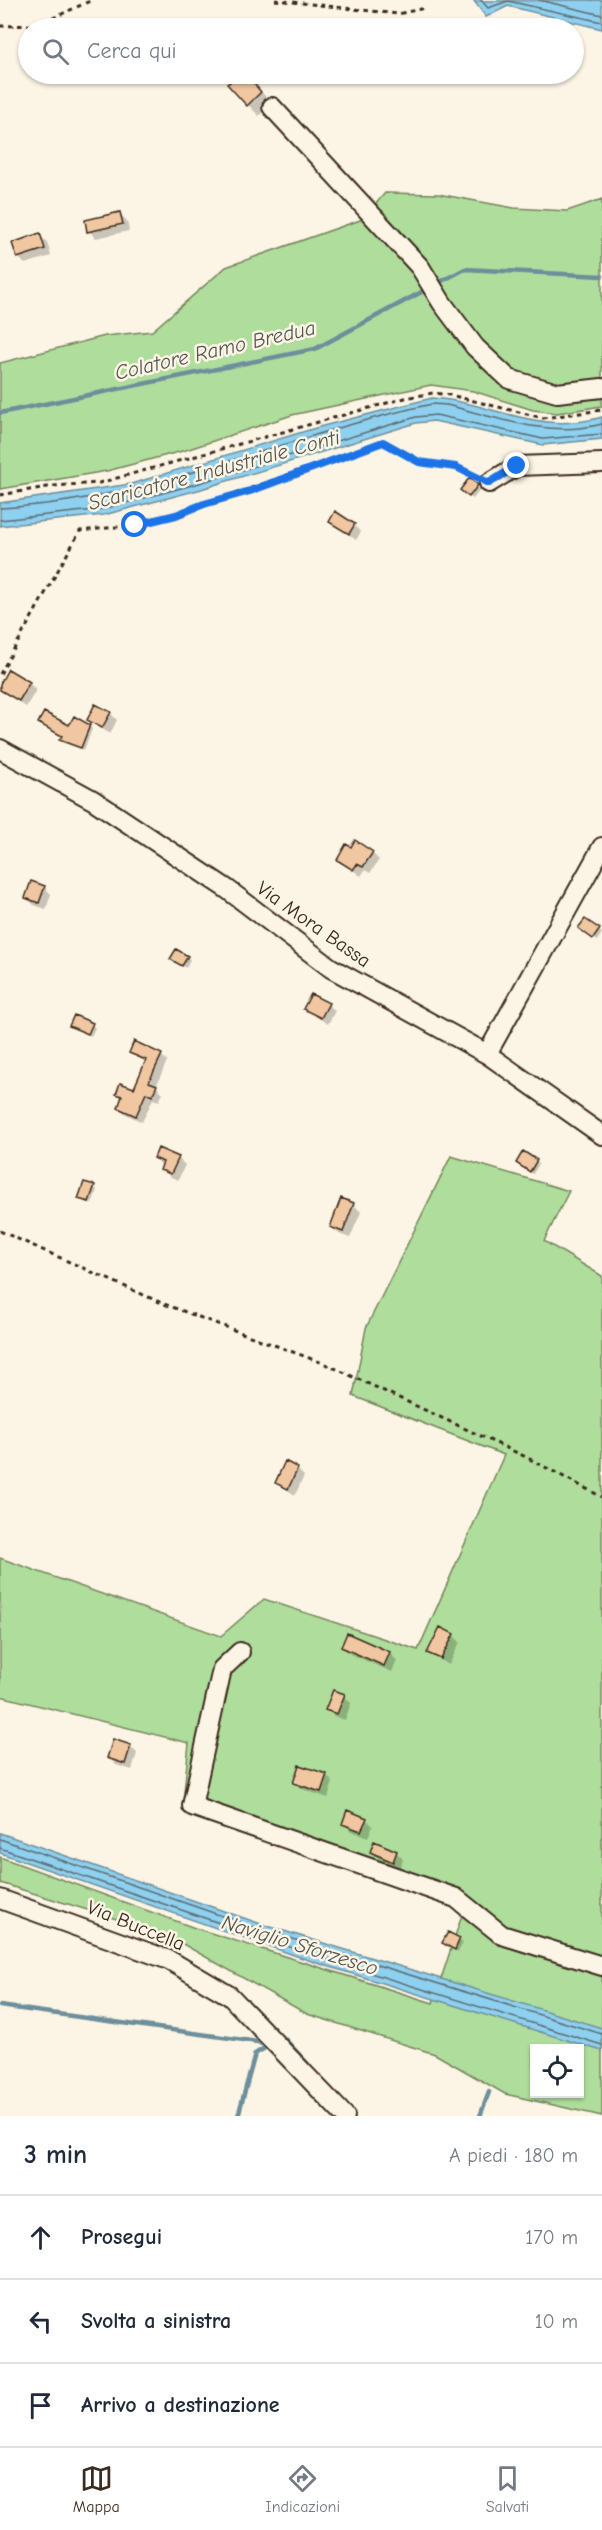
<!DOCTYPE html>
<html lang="it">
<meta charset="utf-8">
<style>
:root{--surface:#fff;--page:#f6f6f7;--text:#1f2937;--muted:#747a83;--line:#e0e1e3;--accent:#3b2a1e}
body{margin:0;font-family:"Comic Neue",sans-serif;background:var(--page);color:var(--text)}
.controls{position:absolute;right:18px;bottom:18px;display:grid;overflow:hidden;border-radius:0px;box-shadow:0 2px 4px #0004}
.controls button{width:54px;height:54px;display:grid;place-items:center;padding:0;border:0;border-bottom:2px solid var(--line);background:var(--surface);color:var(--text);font:30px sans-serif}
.stop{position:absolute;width:18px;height:18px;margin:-14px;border:4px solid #1a73e8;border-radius:50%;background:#fff}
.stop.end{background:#1a73e8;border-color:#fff;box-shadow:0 2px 6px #0008}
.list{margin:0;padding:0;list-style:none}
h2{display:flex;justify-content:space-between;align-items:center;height:78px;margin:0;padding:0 24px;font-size:26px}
h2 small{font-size:20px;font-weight:400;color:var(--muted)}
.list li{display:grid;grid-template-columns:39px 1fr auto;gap:18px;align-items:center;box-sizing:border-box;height:84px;padding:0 24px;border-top:2px solid var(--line)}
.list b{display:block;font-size:22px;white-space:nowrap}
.list em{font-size:20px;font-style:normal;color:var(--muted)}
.icon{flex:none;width:33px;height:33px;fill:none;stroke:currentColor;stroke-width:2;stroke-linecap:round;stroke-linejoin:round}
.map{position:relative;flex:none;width:602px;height:2116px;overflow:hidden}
.search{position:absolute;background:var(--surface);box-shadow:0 2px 4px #0004;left:18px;right:18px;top:18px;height:66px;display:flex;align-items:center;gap:15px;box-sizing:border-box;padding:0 21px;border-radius:33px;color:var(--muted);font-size:22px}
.sheet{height:330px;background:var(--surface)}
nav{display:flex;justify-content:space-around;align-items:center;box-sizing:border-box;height:84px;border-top:2px solid var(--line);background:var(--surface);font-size:16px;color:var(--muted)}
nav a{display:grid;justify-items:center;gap:3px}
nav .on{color:var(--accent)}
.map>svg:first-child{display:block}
.green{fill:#afdd9c;stroke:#75845d;stroke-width:1.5;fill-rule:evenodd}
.water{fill:#8ed0ef;stroke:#6d8e9b;stroke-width:1.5}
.shadow{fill:#0003}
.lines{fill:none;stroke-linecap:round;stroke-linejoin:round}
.shore{stroke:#5c6c72;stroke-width:1.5}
.stream{stroke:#6d8e9b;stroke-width:4.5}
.building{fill:#f1c7a1;stroke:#3b2a1e;stroke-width:1.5}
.minor-casing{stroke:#3b2a1e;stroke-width:22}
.path{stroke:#3b2a1e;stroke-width:3;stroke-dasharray:4.5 4.5;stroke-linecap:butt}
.minor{stroke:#fcf5e5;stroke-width:18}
.route{stroke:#1a73e8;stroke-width:8}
.labels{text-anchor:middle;stroke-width:5;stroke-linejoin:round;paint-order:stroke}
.street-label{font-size:20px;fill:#3b2a1e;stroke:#fcf5e5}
.water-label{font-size:21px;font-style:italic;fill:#505452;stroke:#fcf5e5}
</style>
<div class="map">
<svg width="602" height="2116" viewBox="0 0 602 2116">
<rect width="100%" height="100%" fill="#fcf5e5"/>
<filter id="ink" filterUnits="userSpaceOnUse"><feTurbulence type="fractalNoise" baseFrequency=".0167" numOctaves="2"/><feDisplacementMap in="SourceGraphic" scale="12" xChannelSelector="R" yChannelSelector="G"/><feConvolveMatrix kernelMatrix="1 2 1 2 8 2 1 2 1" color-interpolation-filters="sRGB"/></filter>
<g filter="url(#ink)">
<path class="green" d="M385,193L438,194L514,208L567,211L602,199V406L557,413L533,410L473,391L431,385L292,415L186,450L107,471L0,489V363L105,336L152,331L226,267L363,219Z
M451,1156L569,1191L544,1241L602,1276V2116L505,2094L435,2054L307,2014L165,1934L0,1883V1857L195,1928L433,2003L466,1903L183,1802L189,1743L0,1696V1558L221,1636L264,1599L418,1650L504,1455L353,1396L366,1328ZM534,2048H580V2094H534Z"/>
<path class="water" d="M602,0V29L508,6L486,17L474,1Z
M432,398C492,402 537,436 602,417V439L543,445L434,421L416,423L198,490L104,515L0,526V503L131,484L319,427Z
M0,1833L261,1924L602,2028V2051L314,1962L0,1853Z"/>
<path class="shadow" d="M201,22L207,28H193Z
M225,74H246L271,103L259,116L229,85L232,82Z
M120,214L127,221L129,231L96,238L89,231Z
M39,235L47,242L51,256L25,264L18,257Z
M470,479L480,490L473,499L465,493Z
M331,521L354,525L361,532L356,540Z
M29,683L36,690L26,707L0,689V687Z
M110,713L117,720L110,734L89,720Z
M40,723L69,727L89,726L92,729L84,750L64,743L61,740L63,737Z
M372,853L379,860L370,873L365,870L361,876L338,859Z
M44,887L51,894L46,909L34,905L27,898Z
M585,921L602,933L597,941L583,931Z
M187,957L190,960L186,968L172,959Z
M328,1004L335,1011L328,1024L305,1009Z
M92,1024L95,1028L91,1036L71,1026Z
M131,1053L161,1055L167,1061L156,1086L163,1093L159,1101L153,1099L142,1122L126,1114L119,1108L123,1098L118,1093L135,1089L147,1063Z
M156,1158H178L185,1165L178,1180L169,1176Z
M536,1161L539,1164L533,1174L518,1163Z
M94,1187L97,1190L92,1204L83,1201L80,1198Z
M342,1200L354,1205L361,1212L350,1238L339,1234L332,1227Z
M297,1469L304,1476L295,1495L277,1483Z
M348,1635L390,1653L397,1661L392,1672L350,1654L343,1647Z
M453,1635L460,1642L449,1665L429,1653Z
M344,1696L351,1703L345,1720L334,1716L327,1709Z
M130,1746L137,1753L132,1770L116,1765L109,1758Z
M326,1775L333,1782L328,1798L302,1789L295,1782Z
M366,1819L373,1826L368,1837L351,1831L344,1824Z
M371,1852H396L403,1859L400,1868L379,1859Z
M448,1934L463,1943L458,1952L443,1943Z"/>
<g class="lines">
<path class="shore" d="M481,0L488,8L508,1L602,22
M539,0L602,15
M0,508C151,501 286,435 432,404L447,405C498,418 549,438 602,424
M0,520L103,509L196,484L416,417L436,415L543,439L602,434
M0,1839L260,1929L602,2034
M0,1848L316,1956L602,2045"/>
<path class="stream" d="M436,284L465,269L602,276
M0,413L315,349L429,288
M0,2006L258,2042L269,2048
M278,2040L283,2037L308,2064
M238,2116L255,2054L268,2046
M480,2116L489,2092"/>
</g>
<path class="building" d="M223,74H246L261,92L247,106L227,84L230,82Z
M120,212L123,224L87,232L85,220Z
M40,233L45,249L17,258L12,243Z
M470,477L478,485L469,497L460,490Z
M335,511L355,524L349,534L329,522Z
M8,669L30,682L19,701L0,690V684Z
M95,704L111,712L102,728L87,720Z
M44,712L69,725L74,716L90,725L81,748L59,740L62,736L38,723Z
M355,840L373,852L363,867L357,864L353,870L337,860L346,844L351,847Z
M31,881L45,886L39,903L25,898Z
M585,919L600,929L593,939L578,928Z
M176,949L188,956L182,966L170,959Z
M311,994L329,1003L321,1018L303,1009Z
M74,1015L93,1023L88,1034L69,1026Z
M134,1041L162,1054L149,1082L157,1085L152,1096L146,1093L136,1116L118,1108L122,1096L116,1094L120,1083L134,1088L146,1060L129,1053Z
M158,1148L179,1157L171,1174L160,1170L163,1162L154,1158Z
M523,1151L537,1160L530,1172L516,1163Z
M84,1182L95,1185L89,1202L78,1199Z
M341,1198L354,1203L343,1232L330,1227Z
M285,1461L298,1468L288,1489L275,1483Z
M440,1627L454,1634L441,1659L427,1653Z
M347,1633L390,1652L384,1666L341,1647Z
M333,1690L345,1694L337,1714L325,1710Z
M113,1739L131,1745L125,1764L107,1758Z
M299,1765L327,1774L321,1792L293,1783Z
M347,1810L367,1818L361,1831L342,1824Z
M374,1841L397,1851L393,1862L370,1852Z
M448,1932L460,1938L455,1950L442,1943Z"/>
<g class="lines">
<g class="minor-casing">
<path id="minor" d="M272,107L420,267L442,303L475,347L509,379L557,393L602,388
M489,483L517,466L602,463
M0,749L93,800L227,889L331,968L487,1054L602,1135
M487,1054L602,847
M240,1652L222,1669L192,1806L456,1898L502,1935L602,1966
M0,1899L169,1960L230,1996L345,2116"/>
</g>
<path class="path" d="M275,0L398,14L425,8
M0,26L38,25L92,0
M0,495L53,486L99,483L405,398L433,393L450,395L543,418L602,410
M0,674L80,531L135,525L176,515L383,442L419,462L456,467L476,477
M0,1231L164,1304L328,1365L526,1457L602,1497"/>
<use href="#minor" class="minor"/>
</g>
</g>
<g class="lines" filter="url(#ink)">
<path class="route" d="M135,525L176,515L204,504L250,491L383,442L419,462L456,467L489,483L517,466"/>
</g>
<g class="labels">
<g class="street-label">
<text transform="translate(314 924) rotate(35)" y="7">Via Mora Bassa</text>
<text transform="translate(136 1925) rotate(22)" y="7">Via Buccella</text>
</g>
<g class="water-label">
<text transform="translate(215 350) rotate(-13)" y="7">Colatore Ramo Bredua</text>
<text transform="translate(214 470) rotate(-15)" y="7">Scaricatore Industriale Conti</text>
<text transform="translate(300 1945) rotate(17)" y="7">Naviglio Sforzesco</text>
</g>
</g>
</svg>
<div class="controls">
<button><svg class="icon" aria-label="locate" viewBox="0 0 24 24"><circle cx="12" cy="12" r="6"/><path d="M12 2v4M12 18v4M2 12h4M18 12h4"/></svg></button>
</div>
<div class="stop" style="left:135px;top:525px"></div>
<div class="stop end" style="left:517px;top:466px"></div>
<div class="search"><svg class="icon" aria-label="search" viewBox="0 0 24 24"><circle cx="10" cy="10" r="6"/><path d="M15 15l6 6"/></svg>Cerca qui</div>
</div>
<section class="sheet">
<h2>3 min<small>A piedi · 180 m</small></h2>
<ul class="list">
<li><svg class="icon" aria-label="ahead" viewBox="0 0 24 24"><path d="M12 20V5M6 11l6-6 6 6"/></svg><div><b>Prosegui</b></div><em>170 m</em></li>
<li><svg class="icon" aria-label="left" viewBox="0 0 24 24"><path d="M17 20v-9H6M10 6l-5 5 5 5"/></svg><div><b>Svolta a sinistra</b></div><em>10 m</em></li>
<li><svg class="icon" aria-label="arrive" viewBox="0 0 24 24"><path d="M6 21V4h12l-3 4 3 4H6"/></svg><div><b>Arrivo a destinazione</b></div></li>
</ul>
</section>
<nav>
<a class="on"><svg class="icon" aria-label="map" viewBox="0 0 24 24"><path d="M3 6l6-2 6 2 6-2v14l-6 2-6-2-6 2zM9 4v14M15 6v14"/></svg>Mappa</a>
<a><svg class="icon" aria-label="directions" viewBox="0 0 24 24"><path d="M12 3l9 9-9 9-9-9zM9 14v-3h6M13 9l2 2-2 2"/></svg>Indicazioni</a>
<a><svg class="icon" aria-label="saved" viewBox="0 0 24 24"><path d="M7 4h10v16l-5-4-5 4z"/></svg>Salvati</a>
</nav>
